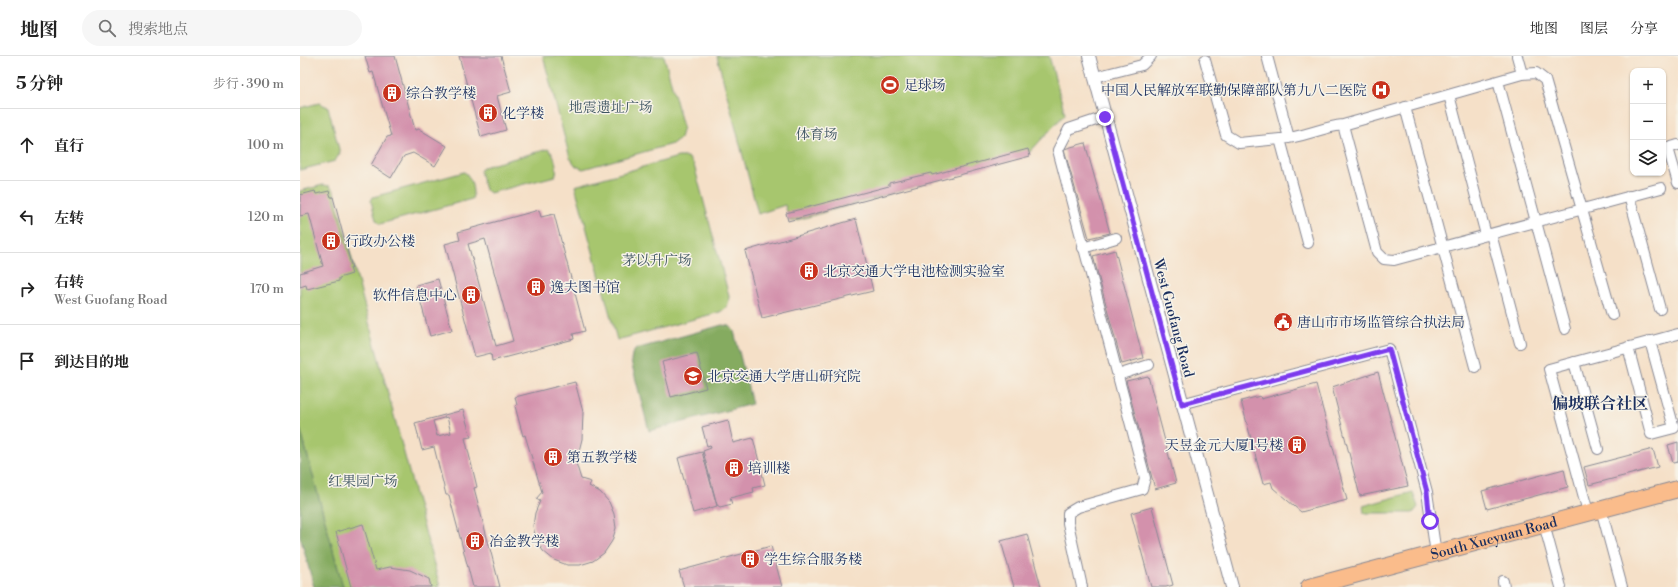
<!DOCTYPE html>
<html lang="zh">
<meta charset="utf-8">
<style>
:root{--surface:#fff;--page:#f6f6f6;--text:#222;--muted:#767676;--line:#e0e0e0}
body{margin:0;font-family:"Libre Bodoni","Noto Serif SC",serif;background:var(--page);color:var(--text)}
.controls{position:absolute;right:12px;top:12px;display:grid;overflow:hidden;border-radius:8px;box-shadow:0 1px 3px #0004}
.controls button{width:36px;height:36px;display:grid;place-items:center;padding:0;border:0;border-bottom:1px solid var(--line);background:var(--surface);color:var(--text);font:20px sans-serif}
.stop{position:absolute;width:12px;height:12px;margin:-9px;border:3px solid #7c3aed;border-radius:50%;background:#fff}
.stop.end{background:#7c3aed;border-color:#fff;box-shadow:0 1px 4px #0008}
.list{margin:0;padding:0;list-style:none}
h2{display:flex;justify-content:space-between;align-items:center;height:52px;margin:0;padding:0 16px;font-size:17px}
h2 small{font-size:13px;font-weight:400;color:var(--muted)}
.list li{display:grid;grid-template-columns:26px 1fr auto;gap:12px;align-items:center;box-sizing:border-box;height:72px;padding:0 16px;border-top:1px solid var(--line)}
.list b{display:block;font-size:15px;white-space:nowrap}
.list p{margin:0;font-size:13px;white-space:nowrap;color:var(--muted)}
.list em{font-size:13px;font-style:normal;color:var(--muted)}
.icon{flex:none;width:22px;height:22px;fill:none;stroke:currentColor;stroke-width:2;stroke-linecap:round;stroke-linejoin:round}
.map{position:relative;flex:none;width:1378px;height:531px;overflow:hidden}
header{display:flex;align-items:center;gap:24px;box-sizing:border-box;height:56px;padding:0 20px;background:var(--surface);border-bottom:1px solid var(--line)}
header strong{font-size:19px}
nav{display:flex;gap:22px;margin-inline-start:auto;font-size:14px}
.search{width:280px;height:36px;background:var(--page);display:flex;align-items:center;gap:10px;box-sizing:border-box;padding:0 14px;border-radius:22px;color:var(--muted);font-size:15px}
main{display:flex}
aside{flex:1;background:var(--surface)}
.map>svg:first-child{display:block}
.green{fill:#a7c66e;stroke:#617a66}
.forest{fill:#85ab61;stroke:#506d60}
.building{fill:#d391ac;fill-rule:evenodd}
.lines{fill:none;stroke-linecap:round;stroke-linejoin:round}
.minor-casing{stroke:#888893;stroke-width:12}
.tertiary-casing{stroke:#888893;stroke-width:14}
.primary-casing{stroke:#888893;stroke-width:18}
.minor{stroke:#fff;stroke-width:10}
.tertiary{stroke:#fff;stroke-width:12}
.primary{stroke:#fabc8b;stroke-width:16}
.route{stroke:#7c3aed;stroke-width:5}
.labels{text-anchor:middle;stroke-width:3;stroke-linejoin:round;paint-order:stroke}
.poi-label{font-size:14px;fill:#1b2f5e;stroke:#f7f3e8;text-anchor:start}
.park-label{font-size:14px;fill:#3e5562;stroke:#f7f3e8}
.street-label{font-size:14px;fill:#1b2f5e;stroke:#f7f3e8}
.quarter-label{font-size:16px;font-weight:bold;fill:#1b2f5e;stroke:#f7f3e8}
</style>
<header>
<strong>地图</strong>
<div class="search"><svg class="icon" aria-label="search" viewBox="0 0 24 24"><circle cx="10" cy="10" r="6"/><path d="M15 15l6 6"/></svg>搜索地点</div>
<nav><a>地图</a><a>图层</a><a>分享</a></nav>
</header>
<main>
<aside>
<h2>5 分钟<small>步行 · 390 m</small></h2>
<ul class="list">
<li><svg class="icon" aria-label="ahead" viewBox="0 0 24 24"><path d="M12 20V5M6 11l6-6 6 6"/></svg><div><b>直行</b></div><em>100 m</em></li>
<li><svg class="icon" aria-label="left" viewBox="0 0 24 24"><path d="M17 20v-9H6M10 6l-5 5 5 5"/></svg><div><b>左转</b></div><em>120 m</em></li>
<li><svg class="icon" aria-label="right" viewBox="0 0 24 24"><path d="M7 20v-9h11M14 6l5 5-5 5"/></svg><div><b>右转</b><p>West Guofang Road</p></div><em>170 m</em></li>
<li><svg class="icon" aria-label="arrive" viewBox="0 0 24 24"><path d="M6 21V4h12l-3 4 3 4H6"/></svg><div><b>到达目的地</b></div></li>
</ul>
</aside>
<div class="map">
<svg width="1378" height="531" viewBox="0 0 1378 531">
<rect width="100%" height="100%" fill="#f7f3e8"/>
<filter id="ink" filterUnits="userSpaceOnUse"><feTurbulence type="fractalNoise" baseFrequency=".025" numOctaves="2"/><feDisplacementMap in="SourceGraphic" scale="8" xChannelSelector="R" yChannelSelector="G"/><feConvolveMatrix kernelMatrix="1 2 1 2 8 2 1 2 1" color-interpolation-filters="sRGB"/></filter>
<filter id="wash" filterUnits="userSpaceOnUse"><feTurbulence type="fractalNoise" baseFrequency=".012" numOctaves="4" result="noise"/><feDisplacementMap in="SourceGraphic" scale="16" xChannelSelector="R" yChannelSelector="G"/><feGaussianBlur stdDeviation="0.9" result="paint"/><feColorMatrix in="noise" values="0 0 0 0 0 0 0 0 0 0 0 0 0 0 0 0 0 1.4 0 .05"/><feComposite in="paint" operator="in"/></filter>
<g filter="url(#wash)">
<rect width="100%" height="100%" fill="#f5e0c8"/>
<path class="green" d="M243,0H364L383,71L380,82L372,88L283,113L276,110L270,102Z
M417,0H749L765,58L727,99L490,166L485,149L458,158Z
M19,47L28,51L40,97L35,105L0,114V52Z
M248,93C254,96 259,114 255,120L190,137L185,134L180,115L183,111Z
M378,101H388L394,109L429,240C429,248 427,252 420,256L317,284L275,130Z
M164,116C171,119 175,137 172,143L80,168L76,164L71,145L73,141Z
M23,129L30,130L34,136L140,531H43L0,372V135Z
M1113,436L1118,451L1113,457H1064L1063,450Z"/>
<path class="forest" d="M422,269L430,270L434,275L452,348L349,375L331,305L332,298L336,293Z
M0,372L43,531H14L0,480Z"/>
<g id="blocks">
<path class="building" d="M65,0H95L115,74L119,73L147,90L135,110L113,97L104,100L91,122L71,109L87,81L91,80L73,16L70,17Z
M159,0H201L211,36L197,40L206,74L181,81Z
M785,87L810,177L789,182L764,93Z
M728,93L730,100L488,165L486,157L589,130V127L631,117L632,119Z
M15,135L16,138L29,135L31,141H33L52,212H50L52,218L39,222V225L7,233L6,229L0,231V217L23,210L9,158L0,160V139Z
M239,154L241,161L254,158L285,275L273,278L274,283L192,305L191,297L175,301L145,188L160,184L158,176ZM185,183L213,285L196,290L168,188Z
M556,163L573,235L462,262L445,195Z
M815,194L843,302L822,308L793,200Z
M138,223L152,274L130,280L116,229Z
M397,297L406,332L371,341L362,306Z
M1078,316L1108,430L1060,440L1032,331Z
M848,320L876,427L855,433L826,325Z
M275,326L283,356L282,383L276,407L281,423L291,426L289,430L300,436L309,446L314,458L316,472L312,485L304,497L293,505L280,509H267L254,504L243,495L236,483L233,470L235,457L240,445L236,443L242,436L225,379L223,380L215,350L217,349L215,341Z
M1016,328L1047,444L1001,456L973,432L971,426L963,428L941,345L960,340L961,343Z
M163,354L171,381L165,382L177,431L174,432L200,531H173L149,439H146L134,391L122,394L115,367ZM147,361L151,377L137,380L133,365Z
M428,364L433,387L453,382L465,429L453,432L454,436L430,442L432,448L420,451L417,449L403,395L411,392L410,389L407,390L402,371Z
M1378,386V406L1373,407L1368,389Z
M1353,393L1358,411L1289,429L1284,411Z
M402,396L417,450L393,457L378,402Z
M1264,413L1268,431L1187,453L1182,435Z
M852,451L873,529L866,531H851L831,457Z
M63,468L76,514L90,511L110,514L129,523L131,531H51L36,476Z
M727,478L741,531H714L701,485Z
M471,490L482,531H384L379,515Z"/>
</g>
</g>
<g filter="url(#ink)">
<use href="#blocks" fill-opacity="0" stroke="#888893" stroke-width="1"/>
<g class="lines">
<g class="minor-casing">
<path id="minor" d="M967,0L989,82
M905,4L926,79L939,87L980,83
M1222,18L1236,17L1245,24L1312,259
M795,21L842,9L851,0
M1198,25L1265,273
M1149,39L1186,179
M1105,51L1175,311
M1043,69L1222,18L1217,0
M1378,89L1368,92L1378,127
M1329,140L1360,253
M1191,178L1220,287
M1008,187L980,83C1002,82 1022,71 1043,69L1077,196L1084,203L1094,204L1361,132
M783,192L816,182
M1328,291L1351,378L1374,372L1350,285
M1274,306L1298,393
M818,319L849,309
M881,348L1089,293L1127,436L1136,498
M1301,453L1322,531
M1288,456L1249,313L1378,278
M1244,468L1261,531
M1203,525L1204,531
M782,531L768,467V457L778,451L842,433L845,422L758,94L769,73L805,61"/>
</g>
<g class="tertiary-casing">
<path id="tertiary" d="M789,0L932,531"/>
</g>
<g class="primary-casing">
<g id="primary">
<path id="s1" d="M1009,531L1378,433"/>
</g>
</g>
<use href="#minor" class="minor"/>
<use href="#tertiary" class="tertiary"/>
<use href="#primary" class="primary"/>
</g>
</g>
<g class="lines" filter="url(#ink)">
<path class="route" d="M805,61L882,348L1089,293L1127,436L1130,465"/>
</g>
<defs>
<g id="stadium-disc" transform="scale(1)"><circle r="9.5" fill="#c8321e" stroke="#f7f3e8"/><path d="M0-5a6.5 5 0 1 0 0 10a6.5 5 0 1 0 0-10ZM-3.5-1.8h7v3.6h-7Z" fill="#fff"/></g>
<g id="hospital-disc" transform="scale(1)"><circle r="9.5" fill="#c8321e" stroke="#f7f3e8"/><path d="M-5-5h3v3.5h4V-5h3V5h-3V1.5h-4V5h-3Z" fill="#fff"/></g>
<g id="building-disc" transform="scale(1)"><circle r="9.5" fill="#c8321e" stroke="#f7f3e8"/><path d="M-4-6H4V6H1V3H-1V6H-4ZM-2.5-4.3h1.7v1.8h-1.7ZM.8-4.3h1.7v1.8H.8ZM-2.5-1h1.7V.8h-1.7ZM.8-1h1.7V.8H.8Z" fill="#fff"/></g>
<g id="civic-disc" transform="scale(1)"><circle r="9.5" fill="#c8321e" stroke="#f7f3e8"/><path d="M-.6-6.5H3V-4.5H.6V-3L4-1V1h2V6H-6V1h2V-1L-.6-3ZM-1.2 2.5V6h2.4V2.5Z" fill="#fff"/></g>
<g id="university-disc" transform="scale(1)"><circle r="9.5" fill="#c8321e" stroke="#f7f3e8"/><path d="M0-5L7-2L0 1L-7-2ZM-4 1L0 2.5L4 1V4Q0 6-4 4Z" fill="#fff"/></g>
</defs>
<g fill-rule="evenodd">
<use href="#stadium-disc" x="590" y="29"/>
<use href="#hospital-disc" x="1081" y="34"/>
<use href="#building-disc" x="92" y="37"/>
<use href="#building-disc" x="188" y="57"/>
<use href="#building-disc" x="31" y="185"/>
<use href="#building-disc" x="509" y="215"/>
<use href="#building-disc" x="236" y="231"/>
<use href="#building-disc" x="171" y="239"/>
<use href="#civic-disc" x="983" y="266"/>
<use href="#university-disc" x="393" y="320"/>
<use href="#building-disc" x="997" y="389"/>
<use href="#building-disc" x="253" y="401"/>
<use href="#building-disc" x="434" y="412"/>
<use href="#building-disc" x="175" y="485"/>
<use href="#building-disc" x="450" y="503"/>
</g>
<g class="labels">
<g class="poi-label">
<text x="604" y="34">足球场</text>
<text x="1067" y="39" text-anchor="end">中国人民解放军联勤保障部队第九八二医院</text>
<text x="106" y="42">综合教学楼</text>
<text x="202" y="62">化学楼</text>
<text x="45" y="190">行政办公楼</text>
<text x="523" y="220">北京交通大学电池检测实验室</text>
<text x="250" y="236">逸夫图书馆</text>
<text x="157" y="244" text-anchor="end">软件信息中心</text>
<text x="997" y="271">唐山市市场监管综合执法局</text>
<text x="407" y="325">北京交通大学唐山研究院</text>
<text x="983" y="394" text-anchor="end">天昱金元大厦1号楼</text>
<text x="267" y="406">第五教学楼</text>
<text x="448" y="417">培训楼</text>
<text x="189" y="490">冶金教学楼</text>
<text x="464" y="508">学生综合服务楼</text>
</g>
<g class="park-label">
<text x="311" y="56">地震遗址广场</text>
<text x="517" y="83">体育场</text>
<text x="357" y="209">茅以升广场</text>
<text x="63" y="430">红果园广场</text>
</g>
<g class="street-label">
<text transform="translate(874 262) rotate(75)" y="5">West Guofang Road</text>
<text dy="5" stroke="none"><textPath href="#s1" startOffset="191">South Xueyuan Road</textPath></text>
</g>
<g class="quarter-label">
<text x="1300" y="353">偏坡联合社区</text>
</g>
</g>
</svg>
<div class="controls">
<button>+</button>
<button>−</button>
<button><svg class="icon" aria-label="layers" viewBox="0 0 24 24"><path d="M12 4l9 5-9 5-9-5zM3 14l9 5 9-5"/></svg></button>
</div>
<div class="stop" style="left:1130px;top:465px"></div>
<div class="stop end" style="left:805px;top:61px"></div>
</div>
</main>
